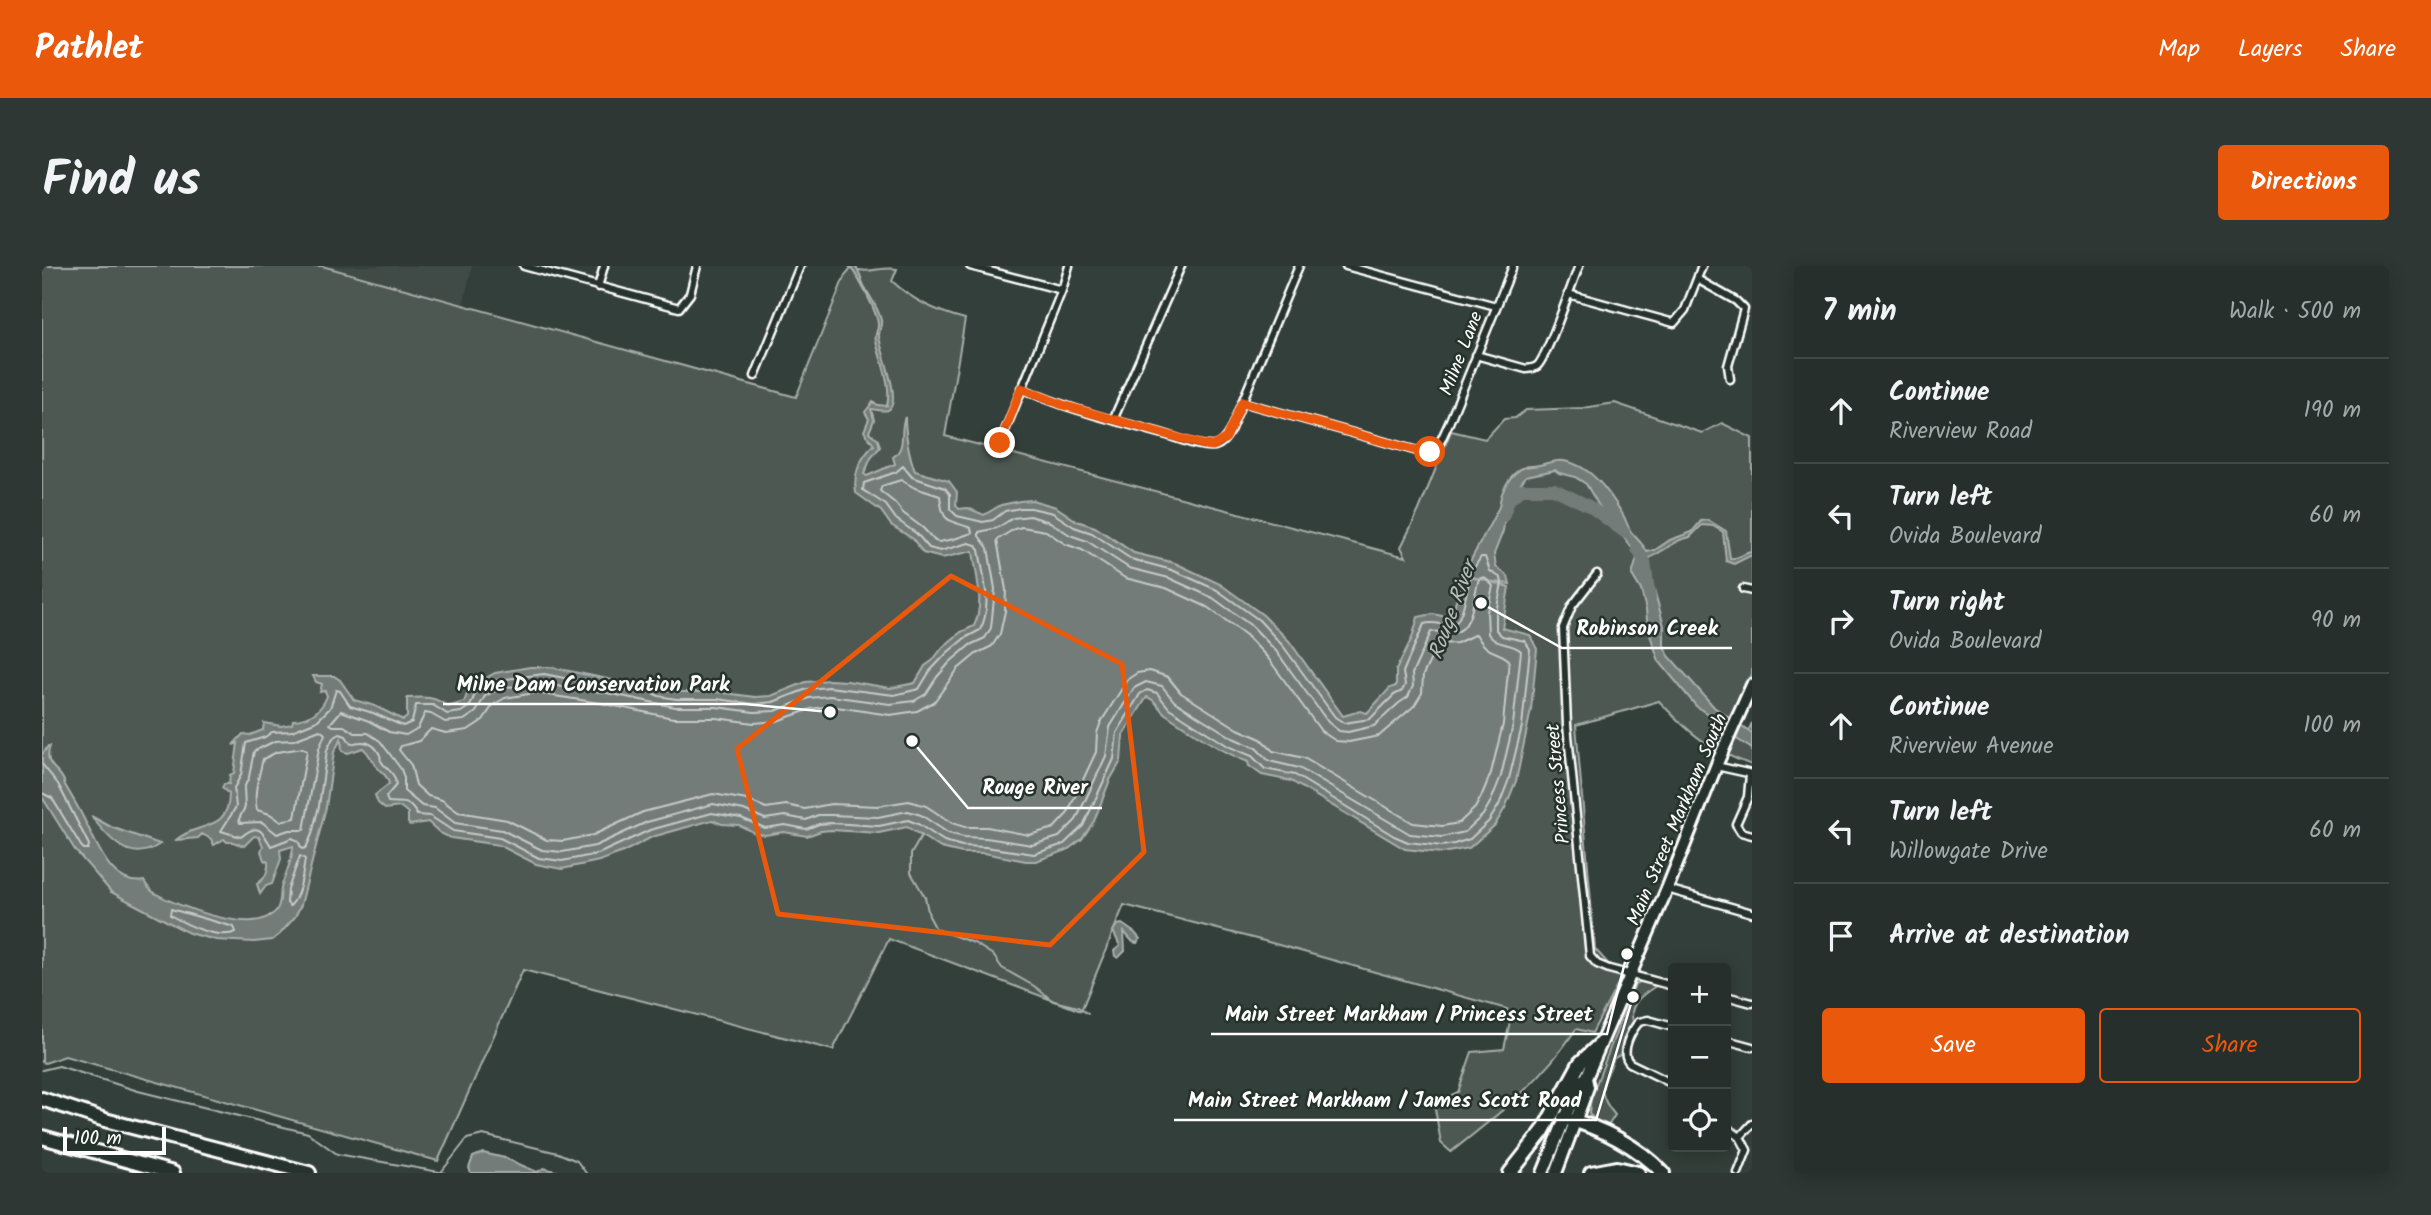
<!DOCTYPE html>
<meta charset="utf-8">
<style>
:root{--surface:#262f2c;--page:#2e3734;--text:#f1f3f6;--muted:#a4a9a9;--line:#424a48;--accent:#ea580c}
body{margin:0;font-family:Kalam,sans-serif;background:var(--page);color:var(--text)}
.controls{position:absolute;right:21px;bottom:21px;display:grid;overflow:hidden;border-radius:7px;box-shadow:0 4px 18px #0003}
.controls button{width:63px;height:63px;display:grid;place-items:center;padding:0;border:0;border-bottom:2px solid var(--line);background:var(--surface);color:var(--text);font:35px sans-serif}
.scale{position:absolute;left:21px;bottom:18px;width:103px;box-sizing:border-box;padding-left:7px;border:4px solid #fff;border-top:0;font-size:19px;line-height:24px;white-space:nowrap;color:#fff;-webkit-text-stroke:5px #26332d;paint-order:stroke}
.stop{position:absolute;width:21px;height:21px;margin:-16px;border:5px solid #ea580c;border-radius:50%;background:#fff}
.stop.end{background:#ea580c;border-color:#fff;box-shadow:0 2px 7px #0008}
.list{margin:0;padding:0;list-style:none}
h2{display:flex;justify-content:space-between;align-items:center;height:91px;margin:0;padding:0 28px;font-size:30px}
h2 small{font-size:23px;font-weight:400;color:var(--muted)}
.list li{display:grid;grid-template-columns:46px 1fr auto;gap:21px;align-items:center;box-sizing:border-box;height:105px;padding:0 28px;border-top:2px solid var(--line)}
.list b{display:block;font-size:26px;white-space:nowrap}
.list p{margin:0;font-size:23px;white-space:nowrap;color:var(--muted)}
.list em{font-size:23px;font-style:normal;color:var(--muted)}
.actions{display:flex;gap:14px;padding:21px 28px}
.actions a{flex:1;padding:16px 0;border:2px solid var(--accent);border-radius:7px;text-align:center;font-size:24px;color:var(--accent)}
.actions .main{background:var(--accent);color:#fff}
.icon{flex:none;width:38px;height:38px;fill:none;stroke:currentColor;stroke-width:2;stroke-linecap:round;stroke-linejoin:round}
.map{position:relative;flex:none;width:1710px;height:907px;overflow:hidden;border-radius:7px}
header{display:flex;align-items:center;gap:42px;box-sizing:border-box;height:98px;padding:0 35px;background:var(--accent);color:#fff}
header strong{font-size:33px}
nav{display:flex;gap:38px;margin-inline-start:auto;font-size:24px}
.intro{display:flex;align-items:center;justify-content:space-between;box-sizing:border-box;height:168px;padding:0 42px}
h1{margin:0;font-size:49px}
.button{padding:18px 32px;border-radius:7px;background:var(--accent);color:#fff;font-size:24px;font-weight:700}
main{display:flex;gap:42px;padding:0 42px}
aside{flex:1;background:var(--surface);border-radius:7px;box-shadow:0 4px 18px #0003}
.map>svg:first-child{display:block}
.built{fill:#404c47}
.green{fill:#4d5853;stroke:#a6aca9;stroke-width:2}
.water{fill:#737b78;stroke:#abb0ae;stroke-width:2}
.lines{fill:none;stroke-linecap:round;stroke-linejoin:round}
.shore{stroke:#c7cac9;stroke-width:2}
.stream{stroke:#abb0ae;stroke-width:2}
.river{stroke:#737b78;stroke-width:12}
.street-casing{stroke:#fff;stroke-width:11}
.primary-casing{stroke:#fff;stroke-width:16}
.highway-casing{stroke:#fff;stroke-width:18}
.street{stroke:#26332d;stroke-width:6}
.primary{stroke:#26332d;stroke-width:10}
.highway{stroke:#26332d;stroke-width:12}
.route{stroke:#ea580c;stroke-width:9}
.marked{fill:none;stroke:#e8590c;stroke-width:5;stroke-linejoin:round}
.labels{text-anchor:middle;stroke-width:5;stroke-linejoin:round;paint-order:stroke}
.street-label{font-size:19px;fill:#fff;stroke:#26332d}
.water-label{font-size:21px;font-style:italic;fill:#b9bdbc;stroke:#26332d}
.leader{fill:none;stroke:#fff;stroke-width:2.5}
.callout-dot{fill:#fff;stroke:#26332d;stroke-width:2.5}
.callout-label{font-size:21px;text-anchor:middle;font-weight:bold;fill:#fff;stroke:#26332d;stroke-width:5;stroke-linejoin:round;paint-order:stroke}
</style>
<header>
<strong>Pathlet</strong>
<nav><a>Map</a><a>Layers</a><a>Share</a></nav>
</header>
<div class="intro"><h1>Find us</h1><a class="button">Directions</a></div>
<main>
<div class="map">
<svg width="1710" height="907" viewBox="0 0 1710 907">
<rect width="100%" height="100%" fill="#333f3a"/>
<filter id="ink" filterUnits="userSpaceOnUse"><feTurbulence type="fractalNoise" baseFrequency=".0143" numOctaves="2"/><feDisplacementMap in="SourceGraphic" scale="14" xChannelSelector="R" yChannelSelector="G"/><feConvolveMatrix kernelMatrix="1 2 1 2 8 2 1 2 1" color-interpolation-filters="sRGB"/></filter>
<g filter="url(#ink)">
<path class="built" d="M287,0H430L421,39L287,2Z"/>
<path class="green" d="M0,0H280L754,131L803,9L809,2C830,9 836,0 855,3L850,15C871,35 895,46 923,53L903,170L1364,291L1359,281L1377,244L1409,165L1443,173L1462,153L1473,152L1484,144L1541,142L1573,137L1660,167L1680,157L1710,172V408L1686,461L1703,472L1710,457V499C1667,484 1647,467 1617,435L1534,459L1553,683L1579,712L1550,767L1534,763C1500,815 1457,848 1409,886L1399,877L1392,837L1416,826L1430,786L1462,783L1468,755L1465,743L1226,676L1082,639L1039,745L847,673L791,784L481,704L396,895L23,790L3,797L0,796Z
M1600,715L1614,720C1601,728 1586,738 1591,755L1582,772L1578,789L1572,792C1562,819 1552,824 1573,849L1566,860L1559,859L1547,848L1549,831L1593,718Z"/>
<path class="water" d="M807,0H813C818,6 819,13 822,20C828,31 836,41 839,54C840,60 837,64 837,70C838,84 861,136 846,144C842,146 833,143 829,143L832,154L827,166L836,174L838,181L829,192L822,208L825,210L853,198L851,191C865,182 857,163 863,151C863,166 867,190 873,205L907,215L915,226L914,239L917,243L926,242L942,249L959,239L978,235L990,234L1014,241L1035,255L1053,261L1092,287L1133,297L1178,318L1221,349L1247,375L1301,450L1318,445L1325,447L1348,422L1354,420V404L1370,372L1376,351L1391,348L1409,352L1421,310L1443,314L1422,309V307L1457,241C1459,223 1471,200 1490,200C1501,200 1511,193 1522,195C1549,199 1567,226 1580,247C1584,253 1585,260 1589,266C1595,273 1601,278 1605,286L1613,284L1628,274L1650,266L1659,255L1666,254L1684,265L1688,292C1697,294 1702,286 1710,286V289L1692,298L1684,295L1681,266L1671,260L1660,259L1648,271L1638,274L1603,295L1602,310L1612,323L1622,360V380L1627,390L1672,441L1710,468V483L1678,462L1668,450L1654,440L1617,395L1606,363L1604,344L1599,324L1590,309L1595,292L1593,286L1557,240L1544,218L1533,211L1517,207L1513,204L1484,210L1465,237L1461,265L1452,288L1454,301L1466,310L1468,318L1445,315L1467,321L1460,362L1488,369L1495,383L1489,444L1474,515L1463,542L1453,559L1427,582L1400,587L1363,583L1249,515L1220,509L1207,500L1206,496C1178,485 1150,466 1125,449C1116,443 1115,434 1105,431L1081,469L1079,495L1068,514L1052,555L1040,573L1025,584L994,595H984L942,587H920L899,582L865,561L837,567L789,564L779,565L765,570L742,566L723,569L713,567L697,559L680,558L670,554L610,571L581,586L557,595L520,603L494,598L457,579L409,572L398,567L386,556L368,559L366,557V547L359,541L343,543L336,537L333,529L347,518C345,508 340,508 334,500C329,493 328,488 321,482L306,487L300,485L299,473L292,486L284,541L259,639L253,651L238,668L230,674L212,676L174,674L147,667L69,626L33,584L0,531V489L6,480H8C0,502 21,503 23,519C30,531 38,544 44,557C56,580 70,621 102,615C105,620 107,624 113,627C134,640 205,666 227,650C232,648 236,643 237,638C239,632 238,627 239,622C243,608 251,594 251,580L238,584L239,593L230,618L224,620L218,628L215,618C223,613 227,606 226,596L222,594L219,585L221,580L217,571L212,570L202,580L191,576H185L182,573L172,579L169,573L160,568L156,572L134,574C155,555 187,567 187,528L180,522L182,518H187L188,509L192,507L196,477L191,479L201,468L208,469L221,464L222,457L239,460L250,458L251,454C268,453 279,446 285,430L283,425L278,426L280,418L274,416L271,410H292L298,414L312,434L333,440L361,454L365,451V432C382,431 393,430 406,441L422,436L428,421L453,407L488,401H508L594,419H609L619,423L634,426H675L713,431L729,430L764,416L787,414L805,415L848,422L873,417L883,400L890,395L901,381L919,366L932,360C943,336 934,310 931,285L900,292L881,287L871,273L849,259L839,245L814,227C811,207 818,192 832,179L822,165L827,153L823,146L831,136L836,139L845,140C850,118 839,97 834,75C832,69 836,65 836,59C836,47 815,8 807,0Z
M49,550L69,561L118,578C88,599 67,573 49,550Z
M1080,658L1093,667L1098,673L1095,677L1091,676L1082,666L1083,685L1076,692L1073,690L1072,685L1078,680L1071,665L1075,659Z
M441,887L463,892L495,906L502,902L521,907H429L427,902L431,891Z"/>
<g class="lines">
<path class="shore" d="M861,200L870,211L903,222L908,228V243L915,250L941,256L951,254L963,245L978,242H989L1011,247L1032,261L1050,267L1089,293L1130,304L1175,324L1217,354L1241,380L1293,451L1302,457L1328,453L1352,429L1360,425L1363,419L1361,406L1382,358C1394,354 1401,361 1410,359C1422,356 1425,317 1430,306C1432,301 1436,296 1439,291H1443L1448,305L1459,312L1460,317L1454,346V364L1460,370L1483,375L1488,383L1480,460L1467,513L1457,539L1447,555L1428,573L1412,578L1400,580L1366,576L1352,570L1253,509L1223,503L1210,490L1186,480L1127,442L1115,427L1105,424L1098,428L1075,467L1072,493L1041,560L1022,578L992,588L943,581L920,580L902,575L876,558L866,554L837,560L789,557L777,558L764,563L743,559L723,562L699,552L670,547L608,564L556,588L520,595L497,592L458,572L411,565L388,550L375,549C366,532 361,538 346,536L344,531L354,519C353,505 345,505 339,495C338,493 339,491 338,489C332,476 321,474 309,478L304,470L298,468L291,472L285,484L277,540L270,568L264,582L260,583L256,575L250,572L229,580C220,565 217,556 199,571L179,565L194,541L192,522L199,509L204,477L223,471L230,466L250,465L275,455L288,442L294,424L298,425L308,440L331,447L361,460L370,456L374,439H391L405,448L419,446L428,440L434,426L456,414L502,408L593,426H608L617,430L634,433H675L713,438L731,436L765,423L787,421L852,429L877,423L888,405L906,386L923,372L938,364C951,340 941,309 937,284L934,279L927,277L898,285L887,282L875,268L854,253L844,239L821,224L822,217L854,206Z
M859,214L873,222L898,230C901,258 905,253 929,262L930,267L912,273L897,276L893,275L881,262L861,247L853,237L838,225L840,220Z
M988,250L1008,256L1028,269L1045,275L1087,302L1127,312L1171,332L1211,361L1234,385L1286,456L1297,465L1306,466L1332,460L1357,437L1366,431L1371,420L1370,408L1389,366C1397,364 1403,369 1411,367C1432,364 1431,329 1437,313L1442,311L1451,320L1445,346L1446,368C1455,381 1470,376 1479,385L1471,459L1459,510L1449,535L1441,549L1423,566L1400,571L1368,568L1257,502L1227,495L1214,482L1191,472L1132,435L1120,420L1104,416L1092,422L1068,461L1064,490L1034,554L1017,571L990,579L944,572L922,571L906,567L879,549L866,545L836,551L789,549H776L764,554L743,550L723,553L702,544L671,538L605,556L553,580L520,586L500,584L460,564L413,557L393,542L380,540L362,525V512L359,503L338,475L326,467H313L302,460H291L288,458L299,445L327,455L347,466L364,469L376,462L383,447L389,448L403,456L422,454L434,446L443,430L461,421L482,420L490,417H505L524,422L560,426L633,441H674L712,446L733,445L767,432L788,430L848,438L872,435L884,428L895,411L908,396L928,379L943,372L949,362L953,323L946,282L937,270V266L955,262L971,252Z
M980,261L1004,265L1023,278L1040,284L1083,312L1124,322L1165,341L1204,369L1226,392L1279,465L1294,475L1307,476L1337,470L1372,440L1380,427L1381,409L1396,378L1415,377L1434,368C1447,391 1453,382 1467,394L1461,458L1449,507L1439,531L1433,542L1417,557L1400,560L1371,557L1262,492L1231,485L1219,473L1196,463L1139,427L1126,411L1108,405L1095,407L1086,413L1059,456L1055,467L1054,486L1025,548L1012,562L987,569L945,561H923L910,557L884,540L867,535L836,540L789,538L763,543L744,539L724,542L705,534L671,528L601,546L551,569L521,575L505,574L465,554L416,546L400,534L386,530L374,519L369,499L357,484L359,480L377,475L389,463L404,467L426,464L441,454L451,439L463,432L493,427L558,437L631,452H674L712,457L735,455L769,443L788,440L848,449L875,445L892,436L916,403L934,388L950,380L958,368L963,345L964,324L955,274L972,263Z
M278,464L283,468L277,483L262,564H247L235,568L220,556L198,557L197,553L203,541L202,522L207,511L212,485L233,475L252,474Z
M261,482L265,485L253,552L238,555L228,548L215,544C211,527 217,510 221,493L235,486Z
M0,498L16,518L47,579L46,583H42L39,580L10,532L0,527
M258,590L263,593C261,607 258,631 248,640L245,637L246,623Z
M129,643L192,661L194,666C176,674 145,659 128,649Z"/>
<path class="stream" d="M880,569L869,588V607L883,631L887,650L894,663L932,677L951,689L960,702L992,720L1011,735L1036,741L1046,748
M0,804L17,800L96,825L266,867L295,888L403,907
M400,905L425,873L441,869L516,887L535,895L544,907"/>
<path class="river" d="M1461,251L1467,234L1480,223H1512L1547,240L1582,266
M1595,283L1603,296L1608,332"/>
<g class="street-casing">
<path id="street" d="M482,0L637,42L648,28L655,0
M928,0L1020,24
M1304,0L1454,40
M1655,13L1694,35L1702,43L1686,100L1688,113
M556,21L562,0
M1526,28L1632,57L1643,44L1660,0
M1434,89L1484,103C1489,102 1491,103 1495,100C1505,92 1530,17 1537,0
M713,110L758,0
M979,122C1026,144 1076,155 1125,169C1138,173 1158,182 1173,180C1180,178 1184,172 1188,165L1257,0
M1200,136L1379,186L1394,185L1407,157L1471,0
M1071,154L1139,0
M958,177L1020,24L1027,0
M1555,308L1530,340L1521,362L1525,459L1548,690L1555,698L1567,703L1631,720
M1701,323L1710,325
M1674,500L1710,508
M1708,508L1706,531L1694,558L1699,566L1710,569
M1625,623L1710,647
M1684,730L1710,737
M1631,761L1606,754L1597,756C1589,765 1577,787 1588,797L1631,818
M1684,774L1710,781
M1684,861L1698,871L1705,884L1696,907
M1698,871L1710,858"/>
</g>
<g class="primary-casing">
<path id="primary" d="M1501,907L1538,815L1544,812L1625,623L1677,493L1710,419
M1514,907L1546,821L1544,812"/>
</g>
<g class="highway-casing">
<path id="highway" d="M0,833L63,854L267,907
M1522,852C1558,861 1596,880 1621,907
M0,871L131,907
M1468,907L1501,865L1538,797L1557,779
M1549,907L1575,902L1596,907"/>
</g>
<use href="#street" class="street"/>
<use href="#primary" class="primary"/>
<use href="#highway" class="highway"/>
</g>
</g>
<g class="lines" filter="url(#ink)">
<path class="route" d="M958,177L979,122L1021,139L1162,179L1171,180L1184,172L1200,136L1379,186H1388"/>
</g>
<path class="marked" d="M909,310L1080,398L1102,586L1008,679L736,648L695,483Z"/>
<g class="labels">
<g class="street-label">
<text transform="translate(1418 87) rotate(-69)" y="7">Milne Lane</text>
<text transform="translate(1515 518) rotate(-95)" y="7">Princess Street</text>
<text transform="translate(1634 553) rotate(-67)" y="7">Main Street Markham South</text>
</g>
<g class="water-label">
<text transform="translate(1410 344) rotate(-70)" y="7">Rouge River</text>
</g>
</g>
<path class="leader" d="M1439 337L1520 382H1690M788 446L702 438H401M870 475L926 542H1060M1585 688L1565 768H1169M1591 731L1554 854H1132"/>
<g class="callout-dot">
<circle cx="1439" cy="337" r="7"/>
<circle cx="788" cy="446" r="7"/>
<circle cx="870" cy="475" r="7"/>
<circle cx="1585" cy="688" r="7"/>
<circle cx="1591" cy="731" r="7"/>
</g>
<g class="callout-label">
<text x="1605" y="369">Robinson Creek</text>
<text x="551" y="425">Milne Dam Conservation Park</text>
<text x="993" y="528">Rouge River</text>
<text x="1367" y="755">Main Street Markham / Princess Street</text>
<text x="1343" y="841">Main Street Markham / James Scott Road</text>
</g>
</svg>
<div class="controls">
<button>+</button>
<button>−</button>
<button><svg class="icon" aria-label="locate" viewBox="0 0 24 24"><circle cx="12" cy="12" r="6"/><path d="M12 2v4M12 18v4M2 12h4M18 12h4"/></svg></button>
</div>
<div class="scale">100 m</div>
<div class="stop" style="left:1388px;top:186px"></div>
<div class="stop end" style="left:958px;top:177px"></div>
</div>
<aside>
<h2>7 min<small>Walk · 500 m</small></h2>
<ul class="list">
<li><svg class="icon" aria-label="ahead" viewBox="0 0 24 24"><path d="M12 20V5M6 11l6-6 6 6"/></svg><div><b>Continue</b><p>Riverview Road</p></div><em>190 m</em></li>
<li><svg class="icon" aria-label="left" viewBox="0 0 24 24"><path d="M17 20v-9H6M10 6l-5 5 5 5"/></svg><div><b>Turn left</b><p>Ovida Boulevard</p></div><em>60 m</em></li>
<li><svg class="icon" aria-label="right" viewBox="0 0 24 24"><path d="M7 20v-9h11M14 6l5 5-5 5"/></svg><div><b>Turn right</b><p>Ovida Boulevard</p></div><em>90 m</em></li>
<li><svg class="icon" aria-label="ahead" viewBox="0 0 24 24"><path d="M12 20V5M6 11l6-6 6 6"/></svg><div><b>Continue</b><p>Riverview Avenue</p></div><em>100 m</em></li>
<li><svg class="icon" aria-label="left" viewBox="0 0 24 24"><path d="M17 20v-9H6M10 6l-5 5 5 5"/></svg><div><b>Turn left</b><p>Willowgate Drive</p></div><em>60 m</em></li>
<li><svg class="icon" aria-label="arrive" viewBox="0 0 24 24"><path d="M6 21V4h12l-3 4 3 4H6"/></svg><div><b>Arrive at destination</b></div></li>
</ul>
<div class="actions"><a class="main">Save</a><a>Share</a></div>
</aside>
</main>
